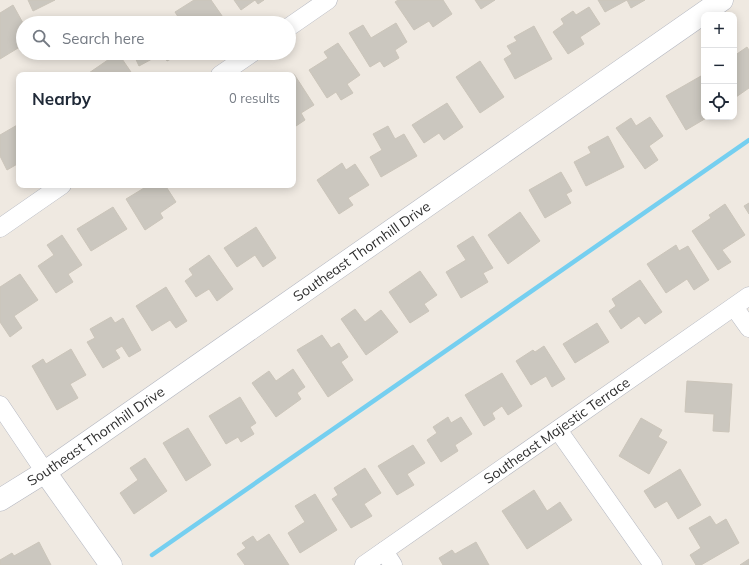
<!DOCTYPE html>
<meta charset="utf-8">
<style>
:root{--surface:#fff;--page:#f6f6f7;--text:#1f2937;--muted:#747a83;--line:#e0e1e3}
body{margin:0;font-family:Mulish,sans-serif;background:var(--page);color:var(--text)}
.controls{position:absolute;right:12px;top:12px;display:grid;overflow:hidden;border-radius:8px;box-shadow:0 2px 10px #0003}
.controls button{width:36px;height:36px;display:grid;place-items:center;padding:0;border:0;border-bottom:1px solid var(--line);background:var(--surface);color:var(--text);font:20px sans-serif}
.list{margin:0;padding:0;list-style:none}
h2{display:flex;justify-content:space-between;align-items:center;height:52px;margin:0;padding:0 16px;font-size:17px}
h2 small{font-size:13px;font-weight:400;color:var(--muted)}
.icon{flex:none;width:22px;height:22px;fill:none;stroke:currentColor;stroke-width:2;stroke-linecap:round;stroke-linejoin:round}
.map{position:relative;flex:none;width:749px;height:565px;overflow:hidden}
.search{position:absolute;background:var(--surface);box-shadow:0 2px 10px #0003;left:16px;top:16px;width:280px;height:44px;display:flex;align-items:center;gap:10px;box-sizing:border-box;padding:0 14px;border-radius:22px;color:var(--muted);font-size:15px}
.panel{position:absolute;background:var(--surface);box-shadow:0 2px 10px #0003;left:16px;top:72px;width:280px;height:116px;border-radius:8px}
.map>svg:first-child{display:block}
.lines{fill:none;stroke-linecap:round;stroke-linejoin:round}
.stream{stroke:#75cff0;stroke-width:4.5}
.building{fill:#cbc7bf;stroke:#cbc5ba}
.minor-casing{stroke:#b4b7c1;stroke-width:19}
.tertiary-casing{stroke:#b4b7c1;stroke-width:23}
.minor{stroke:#fff;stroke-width:18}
.tertiary{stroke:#fff;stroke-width:22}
.labels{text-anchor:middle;stroke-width:4;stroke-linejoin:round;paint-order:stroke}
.street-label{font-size:14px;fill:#2e2e2e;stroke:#fff}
</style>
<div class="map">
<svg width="749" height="565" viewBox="0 0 749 565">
<rect width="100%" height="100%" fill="#efe9e1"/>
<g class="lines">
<path class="stream" d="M152,555L749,140"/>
</g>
<path class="building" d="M28,0H55L33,11Z
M194,0H211L227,23H182L175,12Z
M234,0H264L258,4L255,0L241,10Z
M398,0H443L452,14L433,27L429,21L414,30L395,2Z
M475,0H495L481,9Z
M598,0H645L631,8L627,0L605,12Z
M13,5L23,23V45L0,59V13Z
M589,7L600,24L580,37L584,44L568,54L553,32L564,24L561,19L573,11L576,15Z
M163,18L166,23H154Z
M396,23L407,42L395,50L399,58L384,67L380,61L370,67L349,33L363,25L371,38Z
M534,26L552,59L515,79L504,59L512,54L507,46L517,41L514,37Z
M338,43L360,75L347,84L353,93L341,100L336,92L327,98L309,70L328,58L324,52Z
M747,47L749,50V88L736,97L734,94V56Z
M118,53L133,75H86Z
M133,53H163L139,66Z
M163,53H182L167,61Z
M480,61L504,97L480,113L456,77Z
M294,74L314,105L301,113L305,120L293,128L292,75Z
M701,76L704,81V117H708L686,130L666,96Z
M447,103L463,127L444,140L439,133L424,143L412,125Z
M650,117L663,136L649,146L658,160L645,169L616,128L631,118L636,126Z
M19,124V163L7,170L0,156V135Z
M388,126L395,139L404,134L417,156L381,177L370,157L382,150L373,134Z
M608,136L624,167L586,186L574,162L591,153L588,147Z
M342,163L346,170L355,164L369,185L348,198L353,205L339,214L317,180Z
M561,172L572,191L566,194L571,203L545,218L529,190Z
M149,185H165L176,202L160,213L163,218L145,230L126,199Z
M749,203V214L744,206Z
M725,204L745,235L722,250L731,262L718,270L692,231L711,218L709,215Z
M113,207L127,229L91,251L77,229Z
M520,212L540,241L508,264L488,235Z
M256,227L276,258L263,267L255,255L237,267L224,248Z
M62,235L82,265L68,274L73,282L56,293L38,266L54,255L47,245Z
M473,236L493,268L483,273L488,282L461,298L446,272L466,260L457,246Z
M676,245L679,251L688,246L709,280L694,290L687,279L666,293L647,264Z
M209,255L233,289L217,301L209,289L196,297L185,281L193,275L189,269Z
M420,271L437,295L424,304L429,311L410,323L389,292Z
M20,274L38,300L14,316L22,328L10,337L0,322V287Z
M640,280L662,312L645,324L639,316L621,329L609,311L616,306L612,299Z
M166,287L187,321L176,328L170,320L152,331L136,306Z
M355,309L365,322L381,310L398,332L366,355L341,319Z
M111,317L115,323L123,318L141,350L129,357L122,346L115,350L120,358L103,368L87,342L95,338L90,329Z
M597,323L609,342L575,363L563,344Z
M322,335L331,348L339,343L348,357L341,362L353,380L328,397L297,350Z
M544,346L565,379L552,387L546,376L531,385L516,361L533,350L535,352Z
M71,349L86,375L70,384L78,398L57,410L32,366L43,359L46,364Z
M293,369L305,387L297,393L301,399L276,417L252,383L269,371L276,381Z
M502,373L522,406L508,415L502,406L492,413L495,419L484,426L465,395Z
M687,381L732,384L729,432L713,431L714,414L685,412Z
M240,397L256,423L250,427L254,434L241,442L238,437L226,444L209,416Z
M448,417L451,423L461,417L472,434L455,445L458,451L441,462L427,440L437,433L433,427Z
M641,418L662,430L658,437L667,442L649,474L619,456Z
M188,428L211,465L186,481L163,443Z
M413,445L425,463L407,474L414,485L397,495L378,466Z
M145,458L167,491L134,514L120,493L138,480L130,468Z
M365,468L381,493L364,504L372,516L351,528L332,499L338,495L334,488Z
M680,469L701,505L678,519L667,501L655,508L644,491Z
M534,490L547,511L560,502L572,520L527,549L502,511Z
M315,494L337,530L300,553L288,533L305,522L295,506Z
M710,516L716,525L726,519L739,543L701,565H696L690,555L701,548L689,528Z
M269,534L289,565H245L237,554L246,548L242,543L253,536L257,542Z
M39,542L51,565H0V560L12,553L14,556Z
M476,542L489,565H443L439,558L452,550L455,554Z
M749,559V565H740Z"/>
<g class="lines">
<g class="minor-casing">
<g id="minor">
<path d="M289,27L328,0"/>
<path d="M220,75L252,53"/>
<path d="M0,228L62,185"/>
<path d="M734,307L749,328"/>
<path d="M0,405L45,472"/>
<path d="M558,430L653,565"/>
<path d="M384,551L393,565"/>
<path id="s1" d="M364,565L749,296"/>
</g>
</g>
<g class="tertiary-casing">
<g id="tertiary">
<path d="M45,472L111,565"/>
<path id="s2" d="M0,500L45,472L722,0"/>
</g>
</g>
<use href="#minor" class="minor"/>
<use href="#tertiary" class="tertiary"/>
</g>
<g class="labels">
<g class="street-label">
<text dy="5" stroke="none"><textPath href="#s2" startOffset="439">Southeast Thornhill Drive</textPath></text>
<text dy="5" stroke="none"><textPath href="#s1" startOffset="235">Southeast Majestic Terrace</textPath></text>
<text dy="5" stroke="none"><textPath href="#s2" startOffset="115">Southeast Thornhill Drive</textPath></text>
</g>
</g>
</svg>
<div class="controls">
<button>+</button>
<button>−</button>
<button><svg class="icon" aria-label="locate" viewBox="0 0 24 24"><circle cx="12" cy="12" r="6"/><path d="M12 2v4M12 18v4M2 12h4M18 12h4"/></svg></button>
</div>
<div class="search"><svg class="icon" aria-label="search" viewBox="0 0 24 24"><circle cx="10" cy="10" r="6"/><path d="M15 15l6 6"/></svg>Search here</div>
<section class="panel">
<h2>Nearby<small>0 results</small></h2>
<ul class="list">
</ul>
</section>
</div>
